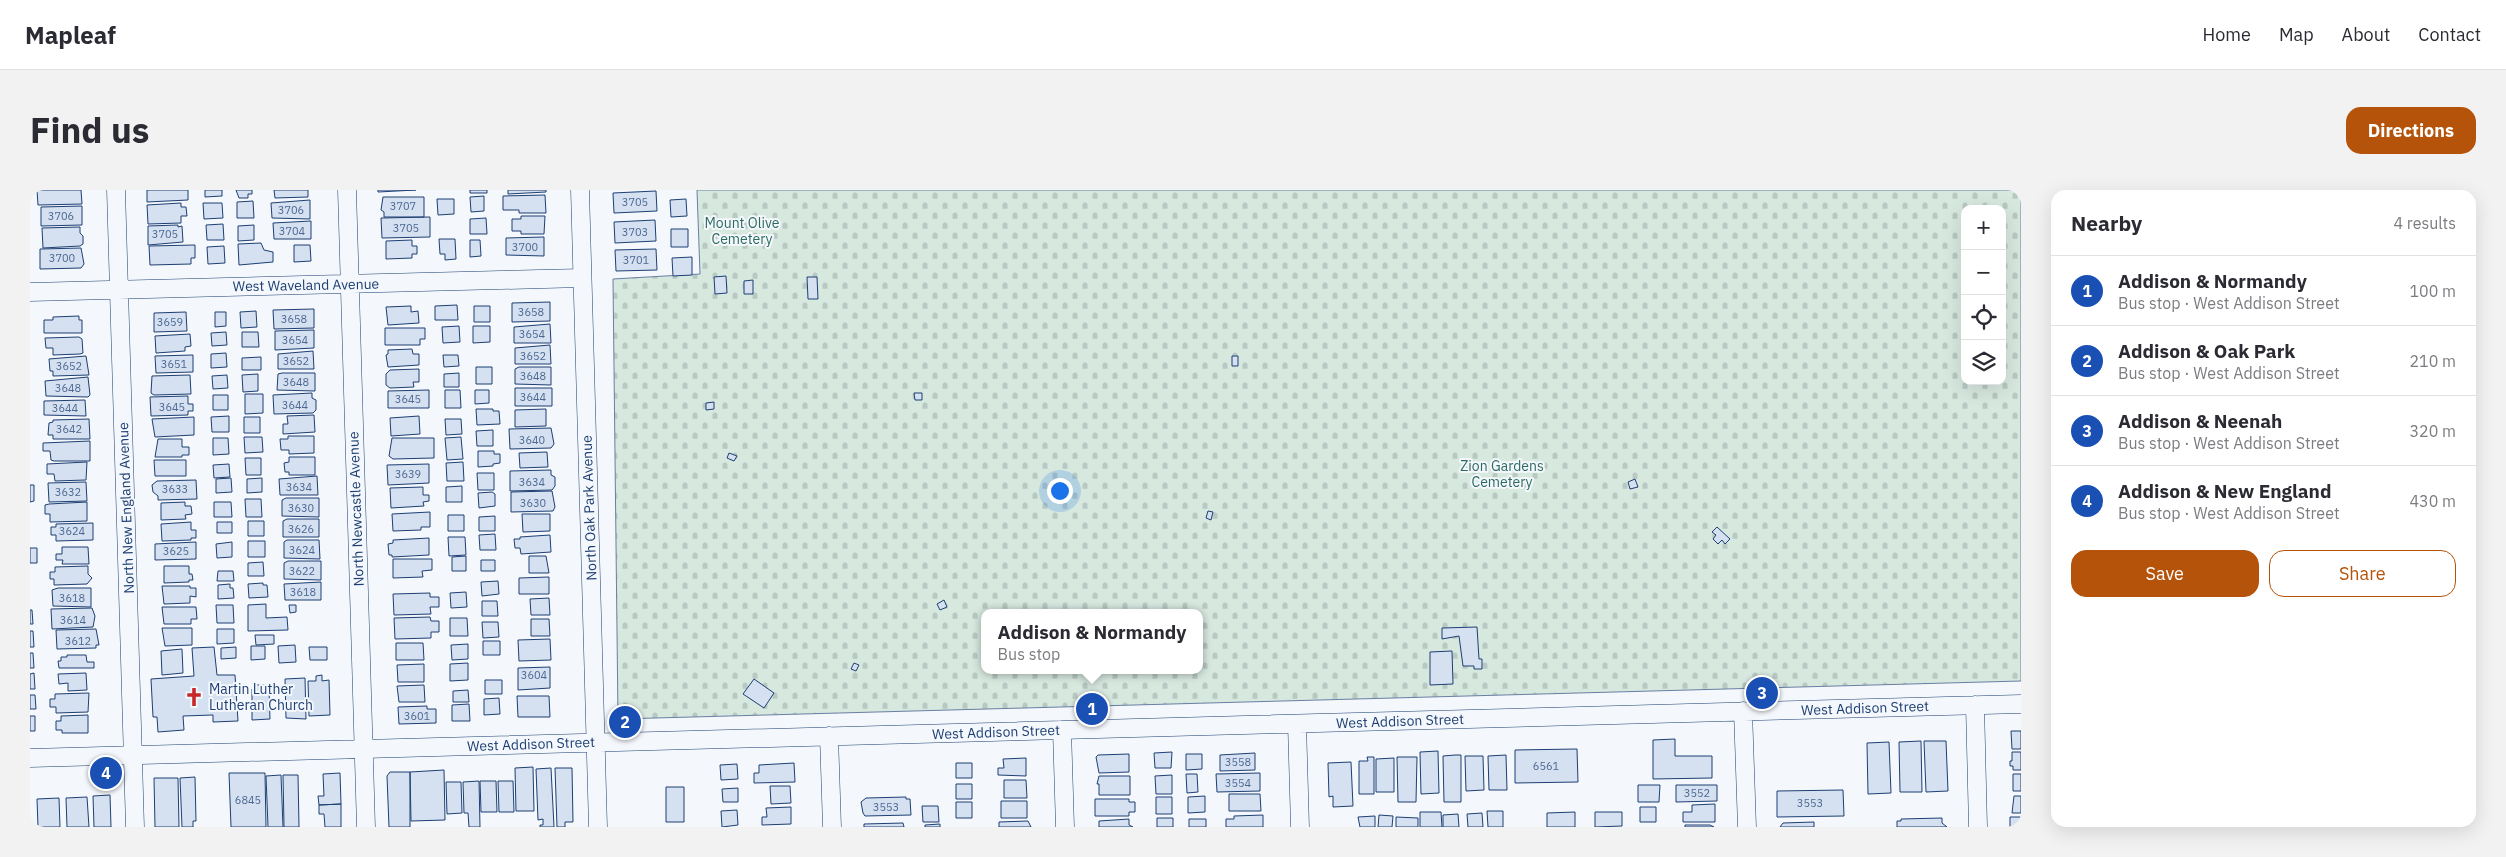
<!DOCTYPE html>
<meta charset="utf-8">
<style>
:root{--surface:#fff;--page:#f2f2f3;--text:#2b2b33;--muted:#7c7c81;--line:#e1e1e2;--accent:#b45309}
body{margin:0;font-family:"IBM Plex Sans",sans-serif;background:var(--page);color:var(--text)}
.controls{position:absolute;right:15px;top:15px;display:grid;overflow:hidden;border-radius:10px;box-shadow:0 5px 20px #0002}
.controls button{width:45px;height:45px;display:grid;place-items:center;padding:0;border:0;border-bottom:1px solid var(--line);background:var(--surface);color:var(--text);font:25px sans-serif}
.you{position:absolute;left:1029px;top:300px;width:18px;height:18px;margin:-12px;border:4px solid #fff;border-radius:50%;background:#1a73e8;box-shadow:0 0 0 8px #1a73e833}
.badge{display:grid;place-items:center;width:32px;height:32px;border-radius:50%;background:var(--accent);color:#fff;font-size:16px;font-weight:700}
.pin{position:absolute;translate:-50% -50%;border:2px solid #fff;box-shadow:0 1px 5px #0006}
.popup{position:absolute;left:951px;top:419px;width:222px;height:65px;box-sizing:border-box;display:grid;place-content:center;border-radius:10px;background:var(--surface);filter:drop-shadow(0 1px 4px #0005);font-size:16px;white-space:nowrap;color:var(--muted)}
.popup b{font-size:19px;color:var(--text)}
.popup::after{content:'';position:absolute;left:50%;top:100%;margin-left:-10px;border:10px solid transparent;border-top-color:var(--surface)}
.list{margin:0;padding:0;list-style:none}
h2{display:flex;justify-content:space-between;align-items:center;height:65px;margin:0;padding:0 20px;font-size:21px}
h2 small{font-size:16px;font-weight:400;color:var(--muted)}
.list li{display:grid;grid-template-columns:32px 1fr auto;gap:15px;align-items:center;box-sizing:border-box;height:70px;padding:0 20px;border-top:1px solid var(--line)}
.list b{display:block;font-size:19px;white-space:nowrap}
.list p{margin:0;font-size:16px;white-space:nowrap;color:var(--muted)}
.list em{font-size:16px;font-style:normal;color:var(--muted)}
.actions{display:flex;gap:10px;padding:15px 20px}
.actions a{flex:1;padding:11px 0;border:1px solid var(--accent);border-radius:15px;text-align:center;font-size:18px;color:var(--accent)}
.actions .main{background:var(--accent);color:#fff}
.icon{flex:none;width:28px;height:28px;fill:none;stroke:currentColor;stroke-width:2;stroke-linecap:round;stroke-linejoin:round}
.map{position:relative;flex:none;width:1991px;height:637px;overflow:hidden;border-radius:15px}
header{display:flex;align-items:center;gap:30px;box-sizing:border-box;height:70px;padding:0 25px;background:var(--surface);border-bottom:1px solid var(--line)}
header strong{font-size:24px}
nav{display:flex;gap:28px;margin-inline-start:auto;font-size:18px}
.intro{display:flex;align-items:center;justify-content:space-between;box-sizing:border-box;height:120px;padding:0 30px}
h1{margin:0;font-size:35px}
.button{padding:12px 22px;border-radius:15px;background:var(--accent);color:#fff;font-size:18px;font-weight:700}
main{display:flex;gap:30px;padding:0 30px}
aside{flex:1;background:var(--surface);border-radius:15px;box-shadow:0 5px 20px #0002}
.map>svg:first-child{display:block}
.cemetery{fill:url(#cemetery-stones);stroke:#687fa3;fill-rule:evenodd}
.building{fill:#d5e0f0;stroke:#1d3f73}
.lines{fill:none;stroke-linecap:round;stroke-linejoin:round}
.minor-casing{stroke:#1d3f73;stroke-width:19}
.minor{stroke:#f4f7fb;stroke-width:18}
.labels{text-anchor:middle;stroke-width:4;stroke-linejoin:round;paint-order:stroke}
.number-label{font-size:11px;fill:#4b6792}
.park-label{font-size:14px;fill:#2c6c60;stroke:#f4f7fb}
.street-label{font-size:14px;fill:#1d3f73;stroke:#f4f7fb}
.poi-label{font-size:14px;fill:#1d3f73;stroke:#f4f7fb;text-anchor:start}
</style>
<header>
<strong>Mapleaf</strong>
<nav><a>Home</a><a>Map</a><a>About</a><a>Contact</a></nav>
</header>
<div class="intro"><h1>Find us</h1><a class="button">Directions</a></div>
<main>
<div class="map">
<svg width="1991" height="637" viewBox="0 0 1991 637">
<defs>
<pattern id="cemetery-stones" width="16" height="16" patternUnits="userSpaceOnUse" patternTransform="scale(1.25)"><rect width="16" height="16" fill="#d7e8df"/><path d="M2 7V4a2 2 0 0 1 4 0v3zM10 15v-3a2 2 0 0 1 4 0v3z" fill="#b8c8c3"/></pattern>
</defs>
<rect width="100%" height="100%" fill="#f4f7fb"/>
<path class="cemetery" d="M667,0H1991V491L588,529L583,89L670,84ZM1935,19H1972V191H1935ZM954,423H1170V480H954Z"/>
<path class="building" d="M7,0H51L52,14L8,15Z
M117,0H158V10L117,12Z
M175,0H192V6L175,7Z
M206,0H222V4H218V8H209Z
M244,0H278V7L245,8Z
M348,0H386L348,2Z
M440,0H457V3H440Z
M478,0H516V2L478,4Z
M626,1L627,21L584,23L583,3Z
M515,5L516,23H489V20H473V6Z
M454,6V21L441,22L440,7Z
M353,7H394V27H354V22L351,20Z
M407,9H424V24L408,25Z
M656,9L657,26L641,27L640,10Z
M280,10V29L242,28L241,13Z
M223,11L224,28H207V12Z
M151,13V17H156L157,26H151V33L118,34L117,15Z
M173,13H192L193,28L174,29Z
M52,16V35L11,36V17Z
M491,26H515L514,44H491V41H482V29H491Z
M400,27V47L352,48L351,28Z
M456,28L457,44H440V29Z
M625,30L626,51L585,53L584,32Z
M281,31V49H244L243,33Z
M193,34L194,50H177L176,35Z
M148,35V37L152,36L153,52L118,55V36Z
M224,35V50L208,51V36Z
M50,37V43L53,46V54L50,56L13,58L12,38Z
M641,39H658V57H641Z
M514,47V66L476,65V48Z
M409,49H425L426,69L415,70V64H410Z
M382,50V56H387V64H382V68L356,69V51Z
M440,50H450L451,66L440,67Z
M231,53L234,60L243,62V72L209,75L208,54Z
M165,55V68H161V74L120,75L119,56Z
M264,55H280L281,71L264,72Z
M194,56L195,73L178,74L177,57Z
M51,58L54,74L51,78L10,79V59Z
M626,59L627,80L586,81L585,60Z
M662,67V85L643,86L642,68Z
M696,86L697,103L685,104L684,87Z
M777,87H787L788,109H778Z
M723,90V104H714V91Z
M520,112V131L482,132V113Z
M427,115L428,130H405V116Z
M381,116V122L388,121L389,133L358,135L356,117Z
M444,116H460V132H444Z
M284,119V138L244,139L243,120Z
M226,121L227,137L211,138L210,122Z
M156,122L157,141L124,142V123Z
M185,122H196V136L185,137Z
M49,126V130H52V143H14V130H23V127Z
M520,134L521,153H484V137Z
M429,136L430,152L413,153L412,137Z
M443,136H460V152L443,153Z
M355,138H395V149H390V155H355Z
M284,140V158L245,160V141Z
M196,142L197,155L182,156L181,143Z
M212,142H228L229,157H212Z
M160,144L161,156L155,157V161L126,163L125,146Z
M49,147L52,149L53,163L50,164L23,165V158H16L15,148Z
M520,155L521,174H485V158Z
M382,159L383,164H389V175L358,177L356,165L358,164V160Z
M283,161L284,179H248V164Z
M196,163L197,177L181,178V164Z
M163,165V182L126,183L125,166Z
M413,165H428L429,176L414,177Z
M56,166L59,185L23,186V181H20L19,169Z
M1202,166H1208V176H1202Z
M231,167V180H212V168Z
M446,177H462V194H446Z
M489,177H521V195L485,194V179Z
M389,179V192H383L384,197L360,198L356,195V184L360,180Z
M252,183H285V201L247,200L248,184Z
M429,183V197H414V184Z
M228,184V201L213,202L212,185Z
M160,185L161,204L124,205L121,203L122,186Z
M197,185L198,198L183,199L182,186Z
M58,187L60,205L58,207L16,206L15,191Z
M485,198H522V216H485Z
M399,200V218H358V201Z
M415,200H430L431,218H415Z
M445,200H459V213L445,214Z
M282,203V208L286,210V220L283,223L244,224L243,205Z
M884,203H892V210H885Z
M215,204H233V223L215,224Z
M183,205H198V220H183Z
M158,206V214H163V221H158V225L121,226L120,207Z
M55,210L56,226L14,225V211Z
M684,212V219L676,220V213Z
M446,219H463V221H469L470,234L447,235Z
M516,219V236L485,237V220Z
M284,225L285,242L253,244V234H258L257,226Z
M199,226V242H182L181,227Z
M389,226L390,244L361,246L360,228Z
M164,227V245L125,247L122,229Z
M214,227H230V243H214Z
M59,229L60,249H23V245H18L19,233L23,232V230Z
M415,229H431L432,244L416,245Z
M521,238L524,254L521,258L480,259L479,239Z
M463,240V256H447L446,241Z
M258,246H284V263L259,264V260H251L250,249H258Z
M214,247H232L233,262L215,263Z
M431,247L433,269L417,270L415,248Z
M183,248H198L199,264L183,265Z
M362,248H404V268L363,269L359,266Z
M128,249H152V257H159V265H152V267H125Z
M60,251V271H24L21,270L20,261H13V253Z
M448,261H464V264H470V273L463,274V276L448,277Z
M517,262L518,277L490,278L489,263Z
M699,263L707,266L704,271L697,268Z
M259,267H285V285H259V282H255L254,273L259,272Z
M215,268H231V285H216Z
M124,270H156V286H125Z
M57,272L56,290L25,291L24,284H17V274Z
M433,272L434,291H417L416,273Z
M199,274L200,287L184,288L183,275Z
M399,274V293L358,295L357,275Z
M521,280V285L525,287V296L522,300L480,301V281Z
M447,283H464V300H448Z
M287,286L288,305H250L249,289Z
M201,288L202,302L186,303V289Z
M232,288V302L217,303V289Z
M1605,289L1608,297L1600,299L1598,292Z
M166,290L167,309L128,310V306L123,302L122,295L127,291Z
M56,292L57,311L19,312L18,293Z
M0,295H4V311L0,312Z
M432,296V312H416V297Z
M393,297V305H399V311L393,312L394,316L361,318L360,298Z
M522,301L525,317L523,321L481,322V302Z
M462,302L465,304V316L449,318L448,303Z
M256,308H289V327L252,326V310Z
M215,309H231L232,327H216Z
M57,312V331L20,332V324H15V315L19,314Z
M155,312V316H161L162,324L155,325L156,329L131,330V313Z
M184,312H201L202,327H184Z
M1178,321L1183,322L1181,330L1176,328Z
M400,322V337H391V340L363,341L362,324Z
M492,324H520V341L493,342Z
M418,325H434V341H418Z
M465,326V341H449V327Z
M257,329H289V347H253V331Z
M218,331H234V346H218Z
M161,332V340H166V348H161V350L132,351L131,334Z
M187,332H202V343H187Z
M63,333V350L26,351V345H21V337H26V334Z
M1687,337L1700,349L1695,354L1692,350L1688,354L1683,349L1686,345L1682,342Z
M465,344L466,360H450L449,345Z
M520,345L521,362L491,364L490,358H485L484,349H490V347Z
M418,347H435L436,365L419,366Z
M399,348V365L362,367V365H359L358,354L363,353V350Z
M257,350H289L290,369L254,368V352Z
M218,351H235V367H218Z
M166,352V369L125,370V354Z
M202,352V367L187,368L186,354Z
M32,357H58L59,374H32L33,370H26V364H32Z
M0,358H7V373H0Z
M436,366V381H422V367Z
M499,366H516L519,383H499Z
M363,369H402V380L392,381L393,387L363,388Z
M451,370H465V381H451Z
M258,371H291V390L254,389V373Z
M233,372L234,386H218V373Z
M58,376V384L62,388L57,394L24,395V389H20V382H25V377Z
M134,376H159V384H162L163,390H159V392L134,393Z
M188,381H203L204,391H187Z
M519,387V404H489V388Z
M468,391L469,404L452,406L451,392Z
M291,392V410H255L254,394Z
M233,393V395H237L238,407L219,408L218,394Z
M200,394V398H203L204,408L188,409V395Z
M132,396H160V398H166V407L160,406V413L134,414Z
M28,398H61V417L23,416L22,400Z
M436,402L437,417L421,418L420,403Z
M400,403V407H409V417H400L401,424L364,425L363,404Z
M519,408L520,425H501L500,409Z
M914,410L917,417L910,420L907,414Z
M452,411H467L468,426H452Z
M236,414V428L257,427L258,440L218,441V415Z
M186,415H203L204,433H187Z
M259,415H266V422L260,423Z
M132,417H166L167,429H161V434H134Z
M62,418L65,426L63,437L22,439L21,419Z
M0,420H2L3,434H0Z
M400,427L401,431H409V442H401V448L365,449L364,428Z
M420,428H437L438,446H420Z
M501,429H519L520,446H501Z
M452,432H468L469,447L453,448Z
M1447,437L1449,469H1452V479H1444V476H1433L1429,446L1412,449V438Z
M132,438H162V455L135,456Z
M66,439L69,455H66V458L27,459L26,440Z
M187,439H204V453L187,454Z
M0,441H3L4,457H0Z
M225,445H244V454L226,455Z
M520,449L521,470L489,471L488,450Z
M453,451H470V465H453Z
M366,453H393L394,470H366Z
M438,454V469L422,470L421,455Z
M265,455L266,472L249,473L248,456Z
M221,456H235V469L221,470Z
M184,457L187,485H205L208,531L183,532V525L153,526L154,540L128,542L127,527H123L121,489L164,486L162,458Z
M206,457V468L191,469V458Z
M279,457H297V470H280Z
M152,459L153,483L132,485L131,461Z
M1422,461L1423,494L1400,495V462Z
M0,463H3L4,478H0Z
M37,465H56L57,472H64V478H29L28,471H31V467H37Z
M438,473V490L420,491V474Z
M824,473L829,475L826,481L821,479Z
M394,474V492H368L367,475Z
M520,477V498L488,500V478Z
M4,483L5,499H0V484Z
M56,483L57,500L38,501V493L29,494L28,484Z
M292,485V491L299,490L300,525L279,526L278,491H286V486Z
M275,488L276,529L256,528L255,489Z
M724,489L744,503L734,518L713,504Z
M455,490H472V504H455Z
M225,495H236V498H239L240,529L222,530V499H225Z
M394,495L395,512H369L367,496Z
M438,500L439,512H423V501Z
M59,503L58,522L26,523V517H20V509H25V504Z
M0,505H5L6,519H0Z
M487,506H519L520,527H488Z
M469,508L470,524L454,525V509Z
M439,514L440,531H422V515Z
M397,516V519H406V533L369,534L368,517Z
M58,525V543H32V540H26V531H31V526Z
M0,526H5V541H0Z
M1981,541H1991V559H1982Z
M1645,549V566H1682V588L1623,589V550Z
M1891,551L1892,602H1870L1869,552Z
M1894,551H1916L1918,601L1896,602Z
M1859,552L1861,603L1838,604L1837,553Z
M1547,559L1548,592L1485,593V560Z
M1408,561L1409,603L1391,604L1390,562Z
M1142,562L1141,578H1125L1124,563Z
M1982,562H1991V580H1983V576H1980V571H1982Z
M1225,563V580L1190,581V565Z
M1099,564V582L1069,583L1066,567L1068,565Z
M1156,564H1172V579L1156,580Z
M1425,565H1431V612H1414L1413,566Z
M1476,565L1477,600H1459L1458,566Z
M1435,566H1453L1454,600L1436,601Z
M1337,567H1344V604H1329V571H1338Z
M1367,567H1387L1386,612H1368Z
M996,568V586L968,585V578H974L973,569Z
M1364,568V602H1346V569Z
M1321,572L1323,616L1303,617V606L1299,607L1298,573Z
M764,573L765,592L724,593V583H729V575Z
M926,573H942V588H926Z
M707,574L708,589L691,590L690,575Z
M503,577L504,621H486L485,578Z
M521,578L524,637H510V635H513V629L508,630L506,579Z
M525,578H542L543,632H535V637H527Z
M414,580L415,630L381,631L380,582Z
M360,582H380V637H359L357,586Z
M199,583H235L236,637H201Z
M310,583L311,614L289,615L288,606H294L293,584Z
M1230,583V601L1187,602L1186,584Z
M1156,584H1167L1168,602L1157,603Z
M1983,584H1991V601H1983Z
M251,585L253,637H238L236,586Z
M253,585H268L269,637H254Z
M1142,585V604H1126L1125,586Z
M1069,586H1100V605H1069V594H1067Z
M165,587L166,631H163V637H152L150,588Z
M124,588H148L149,637H125Z
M974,590H996L997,608H974Z
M449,591L450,637H439L438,623H434L433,592Z
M450,591H466L467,622H451Z
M468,591H483L484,622H469Z
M416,592H431L432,623L417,624Z
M926,594H942V609H926Z
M1608,595H1630L1629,612H1608Z
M1646,595H1687V611L1646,612Z
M740,596H760L761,613L741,614Z
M636,597H654V632H636Z
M708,598V612H693L692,599Z
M1813,600L1814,626L1747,627V601Z
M1199,604H1230L1231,621H1199Z
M80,605L81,637H64L63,606Z
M1175,606V622L1158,623V607Z
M1984,606H1991V623H1982Z
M57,607L59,637H37L36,608Z
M876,607V609H880L881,625L835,626L833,623L831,612L836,608Z
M1126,607H1142V624H1126Z
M29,608L30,637H8L7,609Z
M1065,609H1099V612H1105V622H1099V626H1065Z
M971,611H997V628H971Z
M926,612H942V628H926Z
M311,614V637H295L294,624H289V615Z
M1685,614V632H1653V622H1662V615Z
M892,616H908L909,632H893Z
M761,617V634L732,635V627H737L736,618Z
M1610,617H1626V632H1610Z
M707,620L708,635L692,637L691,621Z
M1457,621H1473V637H1458Z
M1390,622H1411L1412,637H1390Z
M1545,622V637H1517V623Z
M1565,622H1592V636L1565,637Z
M1452,623L1453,637H1438L1437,624Z
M1428,624L1429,637H1413V625Z
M1233,625V637H1196V629H1204V626Z
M1349,625L1363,626L1362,637H1348Z
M1345,626V637H1330L1328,627Z
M1366,627L1388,628V637H1366Z
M1980,627H1991V637H1980Z
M1127,628H1143V637H1127Z
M1912,628V633L1917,637H1867V631H1871V629Z
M1099,629V635L1103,637H1069V631Z
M1159,629H1176V637H1159Z
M998,631L1001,637H969V632Z
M1784,632V637H1750L1753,633Z
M873,633L874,637H834V634Z
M910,634V637H895V635Z
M1655,635H1680L1684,637H1655Z"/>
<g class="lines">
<g class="minor-casing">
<path id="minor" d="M86,0L105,637
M317,0L336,637
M550,0L568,637
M0,102L552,88
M1945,515L1948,637
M1713,521L1717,637
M1267,534L1270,637
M1032,540L1035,637
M799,546L802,637
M0,568L1991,514"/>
</g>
<use href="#minor" class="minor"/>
</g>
<defs>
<g id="church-bare" transform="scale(1.5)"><path d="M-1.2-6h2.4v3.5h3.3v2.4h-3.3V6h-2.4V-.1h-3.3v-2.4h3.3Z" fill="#c62828" stroke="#f4f7fb" stroke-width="2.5" paint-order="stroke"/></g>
</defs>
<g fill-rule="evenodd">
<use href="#church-bare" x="164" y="507"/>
</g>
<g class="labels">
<g class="number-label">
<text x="605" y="16">3705</text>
<text x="373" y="20">3707</text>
<text x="261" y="24">3706</text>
<text x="31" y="30">3706</text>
<text x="376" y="42">3705</text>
<text x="262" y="45">3704</text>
<text x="605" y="46">3703</text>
<text x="135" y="48">3705</text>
<text x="495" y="61">3700</text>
<text x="32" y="72">3700</text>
<text x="606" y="74">3701</text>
<text x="501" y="126">3658</text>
<text x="264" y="133">3658</text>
<text x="140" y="136">3659</text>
<text x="502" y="148">3654</text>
<text x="265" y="154">3654</text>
<text x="503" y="170">3652</text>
<text x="266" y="175">3652</text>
<text x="144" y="178">3651</text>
<text x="39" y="180">3652</text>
<text x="503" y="190">3648</text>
<text x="266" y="196">3648</text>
<text x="38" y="202">3648</text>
<text x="503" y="211">3644</text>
<text x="378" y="213">3645</text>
<text x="265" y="219">3644</text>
<text x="142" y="221">3645</text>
<text x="35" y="222">3644</text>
<text x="39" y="243">3642</text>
<text x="502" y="254">3640</text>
<text x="378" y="288">3639</text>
<text x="502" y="296">3634</text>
<text x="269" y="301">3634</text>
<text x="145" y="303">3633</text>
<text x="38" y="306">3632</text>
<text x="503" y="317">3630</text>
<text x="271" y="322">3630</text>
<text x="271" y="343">3626</text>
<text x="42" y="345">3624</text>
<text x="272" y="364">3624</text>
<text x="146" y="365">3625</text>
<text x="272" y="385">3622</text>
<text x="273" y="406">3618</text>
<text x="42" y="412">3618</text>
<text x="43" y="434">3614</text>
<text x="48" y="455">3612</text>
<text x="504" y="489">3604</text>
<text x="387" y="530">3601</text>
<text x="1208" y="576">3558</text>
<text x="1516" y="580">6561</text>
<text x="1208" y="597">3554</text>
<text x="1667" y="607">3552</text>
<text x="218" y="614">6845</text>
<text x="1780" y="617">3553</text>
<text x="856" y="621">3553</text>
</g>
<g class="park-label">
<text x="712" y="38">Mount Olive<tspan x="712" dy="16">Cemetery</tspan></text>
<text x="1472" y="281">Zion Gardens<tspan x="1472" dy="16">Cemetery</tspan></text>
</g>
<g class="street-label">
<text transform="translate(276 95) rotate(-1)" y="5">West Waveland Avenue</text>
<text transform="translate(96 318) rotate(-92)" y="5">North New England Avenue</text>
<text transform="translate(559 318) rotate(-92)" y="5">North Oak Park Avenue</text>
<text transform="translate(326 319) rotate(-92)" y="5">North Newcastle Avenue</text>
<text transform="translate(1835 518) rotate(-2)" y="5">West Addison Street</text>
<text transform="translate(1370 531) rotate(-2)" y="5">West Addison Street</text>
<text transform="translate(966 542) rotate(-2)" y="5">West Addison Street</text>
<text transform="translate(501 554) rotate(-2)" y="5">West Addison Street</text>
</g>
<g class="poi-label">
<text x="179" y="504">Martin Luther<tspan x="179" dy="16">Lutheran Church</tspan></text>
</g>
</g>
</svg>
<div class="controls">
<button>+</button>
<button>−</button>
<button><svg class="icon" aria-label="locate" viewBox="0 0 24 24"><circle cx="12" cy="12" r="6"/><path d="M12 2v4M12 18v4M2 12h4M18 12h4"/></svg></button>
<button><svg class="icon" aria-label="layers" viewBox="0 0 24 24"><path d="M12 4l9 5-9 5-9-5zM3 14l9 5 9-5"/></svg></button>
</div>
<div class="you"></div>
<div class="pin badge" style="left:1062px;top:519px;background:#1a4fb4">1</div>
<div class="popup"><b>Addison &amp; Normandy</b>Bus stop</div>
<div class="pin badge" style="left:595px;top:532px;background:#1a4fb4">2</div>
<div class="pin badge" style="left:1732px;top:503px;background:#1a4fb4">3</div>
<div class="pin badge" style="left:76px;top:583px;background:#1a4fb4">4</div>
</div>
<aside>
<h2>Nearby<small>4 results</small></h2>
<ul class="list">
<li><span class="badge" style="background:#1a4fb4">1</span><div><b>Addison &amp; Normandy</b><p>Bus stop · West Addison Street</p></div><em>100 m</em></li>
<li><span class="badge" style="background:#1a4fb4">2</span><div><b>Addison &amp; Oak Park</b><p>Bus stop · West Addison Street</p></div><em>210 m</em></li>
<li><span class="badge" style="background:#1a4fb4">3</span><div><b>Addison &amp; Neenah</b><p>Bus stop · West Addison Street</p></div><em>320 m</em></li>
<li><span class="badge" style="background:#1a4fb4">4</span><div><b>Addison &amp; New England</b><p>Bus stop · West Addison Street</p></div><em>430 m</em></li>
</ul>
<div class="actions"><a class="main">Save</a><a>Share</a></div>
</aside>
</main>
